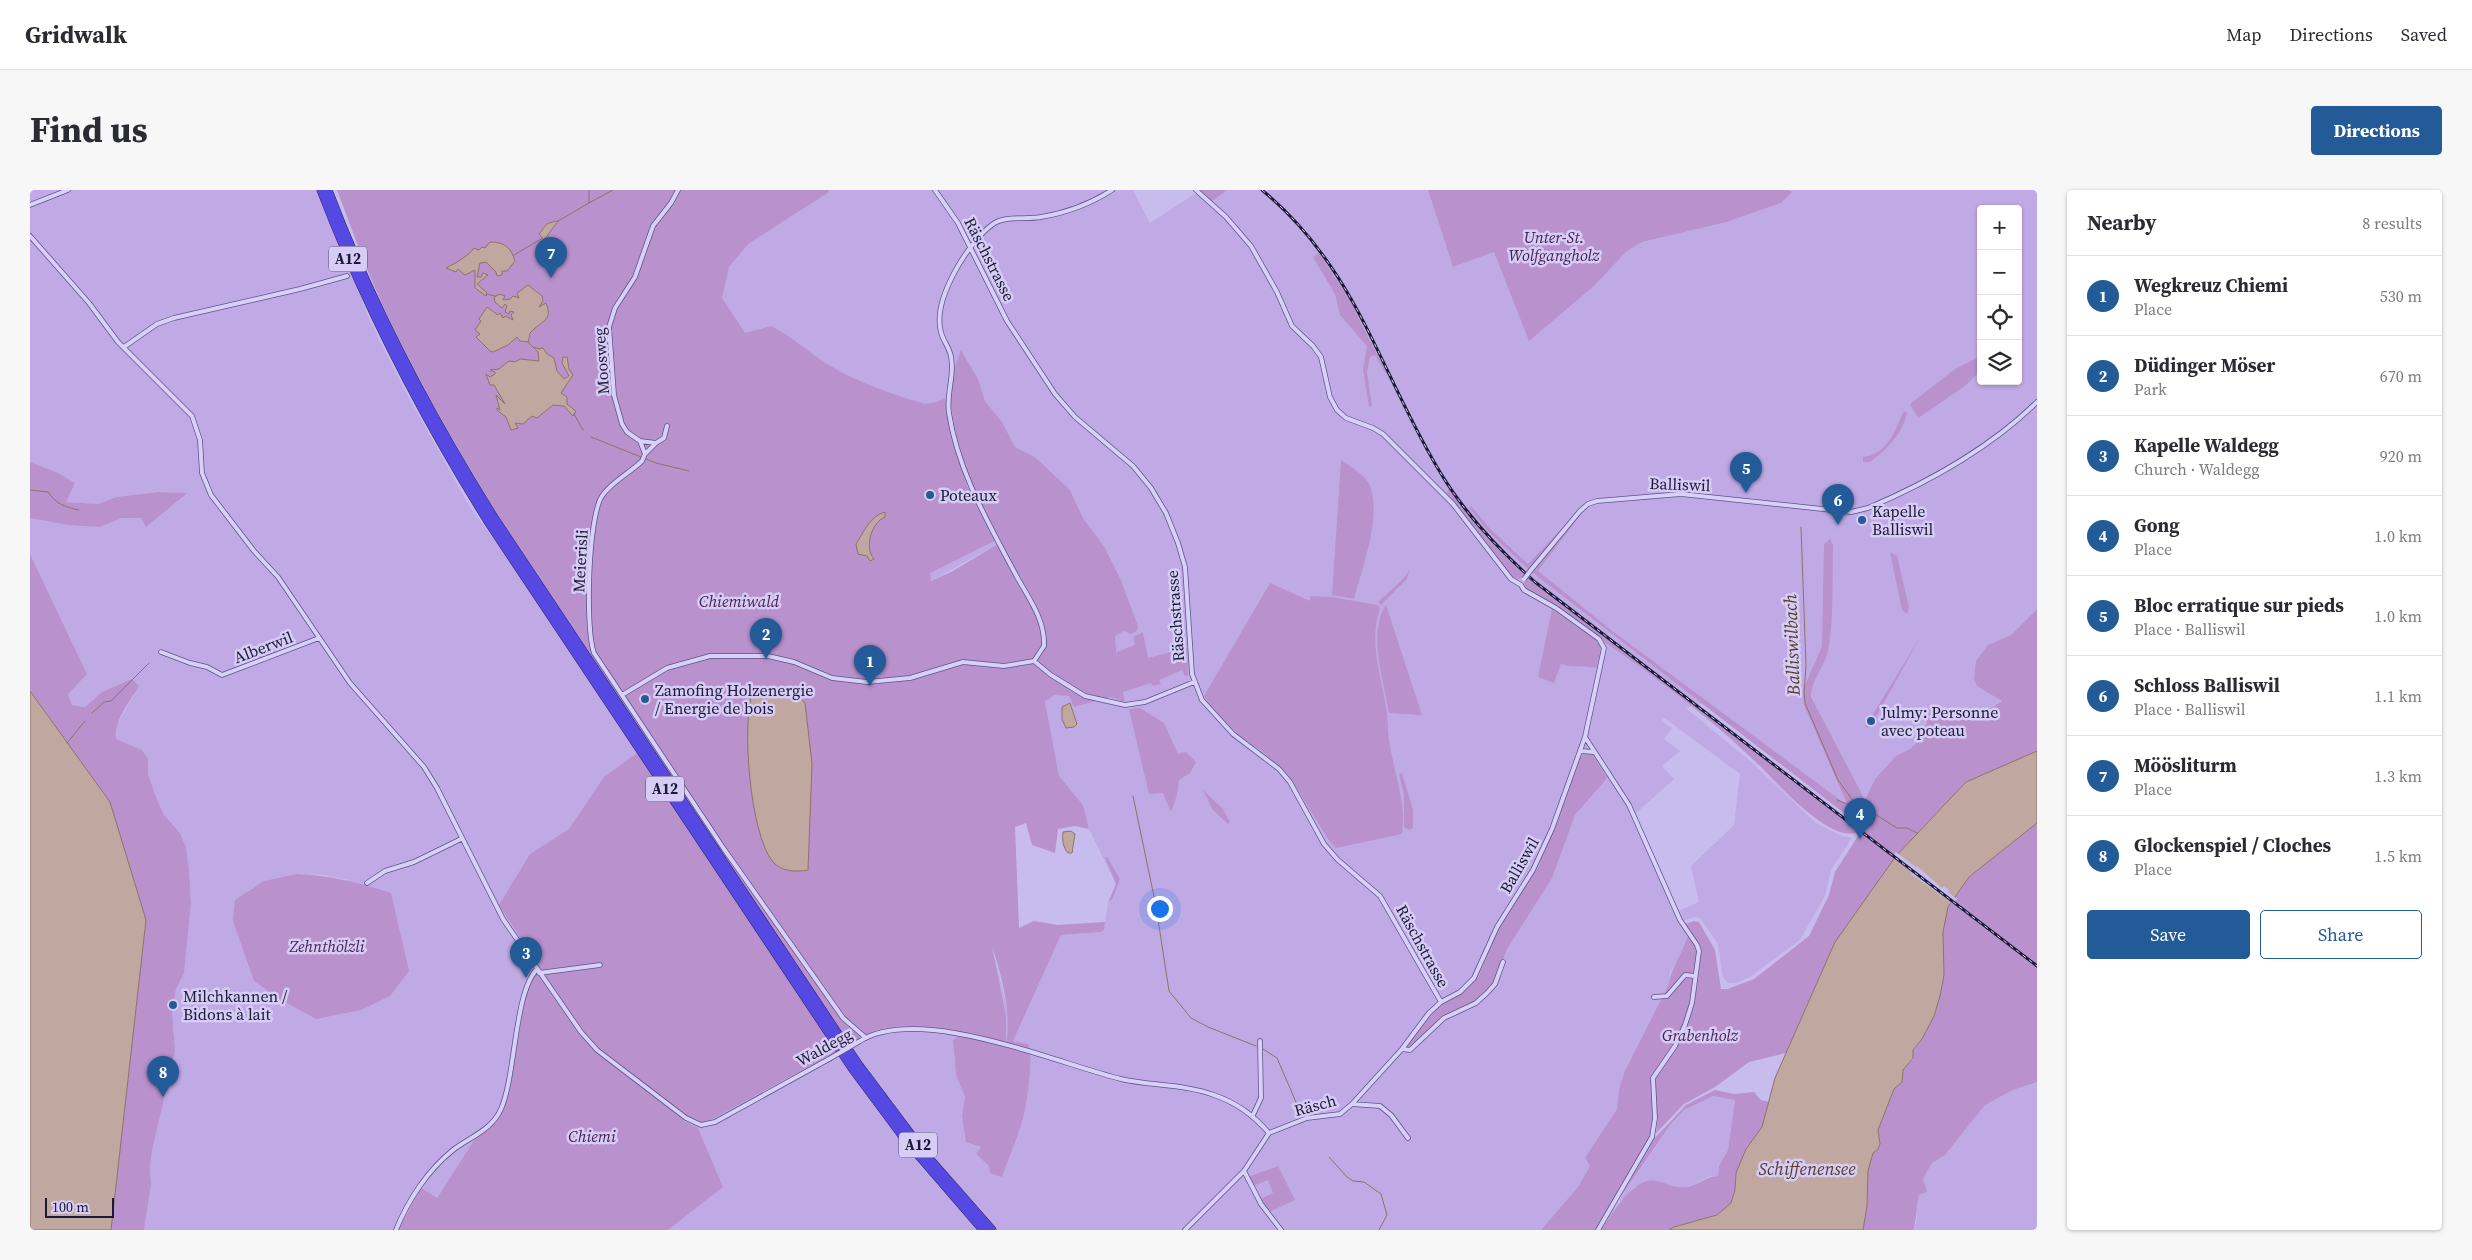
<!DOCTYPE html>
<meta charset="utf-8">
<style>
:root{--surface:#fff;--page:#f7f7f7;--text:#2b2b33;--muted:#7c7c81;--line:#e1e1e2;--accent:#235b98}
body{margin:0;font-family:"Source Serif 4",serif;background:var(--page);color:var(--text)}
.controls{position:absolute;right:15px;top:15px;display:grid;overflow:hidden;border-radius:5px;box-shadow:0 1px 4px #0004}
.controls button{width:45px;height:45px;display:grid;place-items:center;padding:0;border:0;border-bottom:1px solid var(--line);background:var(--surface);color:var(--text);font:25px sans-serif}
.scale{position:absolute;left:15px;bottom:12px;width:69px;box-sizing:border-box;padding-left:5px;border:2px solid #1b1b36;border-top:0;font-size:14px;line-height:18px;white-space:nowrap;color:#1b1b36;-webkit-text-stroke:4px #d6ccf6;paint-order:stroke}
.you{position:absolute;left:1129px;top:718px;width:18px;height:18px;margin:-12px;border:4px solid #fff;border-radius:50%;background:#1a73e8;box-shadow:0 0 0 8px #1a73e833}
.badge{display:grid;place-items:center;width:32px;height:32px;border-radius:50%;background:var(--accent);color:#fff;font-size:16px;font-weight:700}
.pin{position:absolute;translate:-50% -41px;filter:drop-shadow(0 1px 2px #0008)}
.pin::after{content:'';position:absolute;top:26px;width:18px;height:15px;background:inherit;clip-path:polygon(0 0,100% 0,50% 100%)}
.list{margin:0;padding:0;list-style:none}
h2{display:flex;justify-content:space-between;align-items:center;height:65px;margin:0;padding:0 20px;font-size:21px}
h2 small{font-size:16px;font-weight:400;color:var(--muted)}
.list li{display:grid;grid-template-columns:32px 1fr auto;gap:15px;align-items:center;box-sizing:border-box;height:80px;padding:0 20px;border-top:1px solid var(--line)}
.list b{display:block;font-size:19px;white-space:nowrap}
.list p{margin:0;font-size:16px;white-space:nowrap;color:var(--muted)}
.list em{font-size:16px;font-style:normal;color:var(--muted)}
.actions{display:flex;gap:10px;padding:15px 20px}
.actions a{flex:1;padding:11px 0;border:1px solid var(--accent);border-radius:5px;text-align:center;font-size:18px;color:var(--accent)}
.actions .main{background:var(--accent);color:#fff}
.icon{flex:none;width:28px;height:28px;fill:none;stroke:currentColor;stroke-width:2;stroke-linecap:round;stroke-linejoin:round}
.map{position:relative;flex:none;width:2007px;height:1040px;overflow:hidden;border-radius:5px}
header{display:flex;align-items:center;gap:30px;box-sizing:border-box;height:70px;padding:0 25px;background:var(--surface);border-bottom:1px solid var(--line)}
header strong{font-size:24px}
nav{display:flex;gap:28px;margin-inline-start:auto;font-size:18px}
.intro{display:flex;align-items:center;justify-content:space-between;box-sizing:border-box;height:120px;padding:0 30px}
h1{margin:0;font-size:35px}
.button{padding:12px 22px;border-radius:5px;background:var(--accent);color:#fff;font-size:18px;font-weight:700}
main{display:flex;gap:30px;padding:0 30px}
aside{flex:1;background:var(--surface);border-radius:5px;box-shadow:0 1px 4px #0004}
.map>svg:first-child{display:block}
.farmland{fill:#c0aae5;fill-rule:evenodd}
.green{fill:#b891cd}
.water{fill:#c0a8a1;stroke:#8e7368}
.pier{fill:#c8bcef}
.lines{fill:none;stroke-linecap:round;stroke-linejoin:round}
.stream{stroke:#8e7368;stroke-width:1}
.minor-casing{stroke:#595587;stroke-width:5.5}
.motorway-casing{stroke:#2a2a54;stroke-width:9}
.minor{stroke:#d9d0fa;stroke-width:4}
.motorway{stroke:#5648e3;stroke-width:8}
.rail-casing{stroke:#1b1b36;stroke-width:3}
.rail{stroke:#d6ccf6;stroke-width:1;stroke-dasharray:4;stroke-linecap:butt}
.minor-bridge-casing{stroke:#595587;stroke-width:5.5;stroke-linecap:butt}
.minor-bridge{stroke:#d9d0fa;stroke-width:4}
.poi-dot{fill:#235b98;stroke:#d6ccf6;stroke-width:2}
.labels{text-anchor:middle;stroke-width:5;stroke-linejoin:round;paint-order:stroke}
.shield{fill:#d6ccf6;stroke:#535070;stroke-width:1}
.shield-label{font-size:15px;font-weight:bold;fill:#1b1b36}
.park-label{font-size:16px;font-style:italic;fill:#482153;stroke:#d6ccf6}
.street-label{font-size:16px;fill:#1b1b36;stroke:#d6ccf6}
.poi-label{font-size:16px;fill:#1b1b36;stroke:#d6ccf6;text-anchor:start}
.water-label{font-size:18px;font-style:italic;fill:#563e29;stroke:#d6ccf6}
</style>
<header>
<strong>Gridwalk</strong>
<nav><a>Map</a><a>Directions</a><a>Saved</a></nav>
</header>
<div class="intro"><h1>Find us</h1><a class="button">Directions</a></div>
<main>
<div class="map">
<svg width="2007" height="1040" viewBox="0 0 2007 1040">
<rect width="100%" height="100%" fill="#c8bcef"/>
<path class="farmland" d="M0,0H287L342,135L374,199L440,317L469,356L825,889L889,974L947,1040H638L693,997L668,938L653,929L533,819L493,818L481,894L473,920L460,937L446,947L406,1009L391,999L368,1040H114L121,995L120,977L122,961L145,861L142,821L146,799L154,782L161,713L156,657L150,643L134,625L126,607L118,584V569L112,560L86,549L84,542L88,533L109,496L72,502L55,517L42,515L37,504L57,484L0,364V328L70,337L92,328H111L116,337L158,304L128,302L86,307L68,314L36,312L26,282L0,272ZM266,684L293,685L319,690L217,701L230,695L234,691Z
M611,0H1103L1120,33L1163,5L1176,2L1173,0H1398L1423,77L1464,62L1565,95L1596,62L1612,52L1697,32L1751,13L1761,1L1758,0H2007V419L1981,445L1958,455L1972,510L1940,529L1931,530L1916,521L1895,532L1894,546L1880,559L1866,566L1845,589L1835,610L1819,617L1676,512L1656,518L1720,571L1786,633L1812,646L1822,648L1801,680L1795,706L1770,750L1720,787L1706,793H1698L1693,788L1688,754L1670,728L1664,727L1653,731L1648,721L1669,712L1661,676L1704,635L1710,584L1633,527L1631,531L1642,538L1634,549L1650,561L1632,576L1644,589L1603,626L1649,732L1658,746L1654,760L1640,782L1638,796L1589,899L1587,919L1555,968L1560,976L1548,997L1511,1040H968L925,993L877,933L809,840L952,713L978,823L979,841L976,855L923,849L926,885L935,907L932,926L951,957L946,964L959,976L998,854L983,851L1031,745L1070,742L1074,740L1078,712L1086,694L1059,639L1053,615L1029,586L1015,511L1025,505L1039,506L1044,517L1080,507L1095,512L1089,485L1085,446L1094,441L1101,444L1108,436L1091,390L1074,356L1053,328L1040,300L1005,267L985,257L972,232L955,211L948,189L932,161L918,197L925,241L949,310L971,352L899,392L525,47ZM1951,19H1988V191H1951Z
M2007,892V1040H1883L1887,1031L1886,1014L1889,1005L1896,1002L1893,989L1902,973L1915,965L1955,915L1983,900Z
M1683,906L1705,910L1698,960L1689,976L1688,986H1680L1661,996L1644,998L1622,991L1604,997L1594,1010L1589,1011L1640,935L1654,920Z"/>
<path class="green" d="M307,0H798L799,2L718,54L699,77L692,108L715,143L741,136C763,147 779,163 799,175C828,193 862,204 895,214L907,212L915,208L924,253L937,296L966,350L900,383L901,391L923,381L971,352L940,293L925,241L918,197L931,160L948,189L955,211L972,232L985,257L1005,267L1040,300L1053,328L1074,356L1091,390L1108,436L1107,441L1101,444L1094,441L1085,446L1087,468V462L1105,455L1103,447L1113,442L1118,468L1157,458L1158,485L1155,486L1152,480L1129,490L1131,494L1123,496L1121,493L1093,502L1095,512L1080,507L1044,517L1039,506L1025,505L1015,511L1029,586L1053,615L1059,639L1045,636L1028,639L1025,663L1002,655L996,633L985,637L989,738L1004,731L1028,735L1075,732L1074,740L1071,742L1031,745L983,851L998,854C1004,864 997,911 994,924C989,945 979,966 972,987L960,983L959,976L946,964L951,957L936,952L932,926L935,907L926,885L923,850L929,846L976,855C982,823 972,787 962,756L976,827V852C934,843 888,829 846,840L675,933L665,932L655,925L653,930L668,938L693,997L638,1040H368L391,998L407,1008L446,947L460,937L473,921L481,894L493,818L498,796L507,783L533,819L537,818L469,715L500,664L539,639L574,587L618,555C528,418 432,280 361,133C340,90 324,45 307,0Z
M1168,0H1197L1182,11Z
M1398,0H1758L1762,2L1751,13L1697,32L1612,52L1596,62L1565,95L1499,151L1464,62L1423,77Z
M1289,63L1318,107L1363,196L1345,165L1340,167L1337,182L1342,216L1339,217L1333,180L1337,156L1310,125L1305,104L1283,67Z
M1951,166V180L1935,196L1888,228L1880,214L1925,179Z
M1874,221L1877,223C1872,245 1857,259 1840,272H1833V267C1858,265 1865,239 1874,221Z
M1311,270C1320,276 1332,283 1338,292C1354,320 1332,379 1324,409L1302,405Z
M0,272L26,282L45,293L36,312L68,314L86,307L128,302L158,303L116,337L111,328H92L70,337L39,335L0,328Z
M1419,299L1454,345L1495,386L1489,389L1482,388L1416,304Z
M1441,316L1461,340L1498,374L1544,326L1499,380L1458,341L1439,318Z
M1555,319L1508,381L1581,440L1818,616L1774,515L1773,500L1792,456L1794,354L1800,349L1803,355C1802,388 1804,423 1799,456C1797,474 1781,489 1781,507L1835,610L1845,589L1866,566L1880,559L1894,546C1895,534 1898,517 1916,521C1924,523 1928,531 1937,530C1948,528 1962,516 1972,511L1947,496L1944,489L1946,471L1958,455L1981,445L2007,419V561L1936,592L1866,666L1805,752L1756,863L1719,872L1685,897L1654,914L1626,943L1628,928H1624L1617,954L1566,1040H1511L1548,997L1560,976L1555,968L1587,919L1589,899L1595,881L1638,796C1641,778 1652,764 1658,746L1662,750L1665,748L1655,734L1664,731L1669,732L1685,760L1691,799H1698L1724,789L1779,746L1799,705L1805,682L1835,635L1833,615L1830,618L1832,637L1502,382Z
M1860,362L1867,366L1879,417L1877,424L1872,420Z
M0,364L57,484L38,504L42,515L55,517L72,502L102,489L109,496C101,510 83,532 86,549L112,560L118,569V584L126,607L134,625L150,643L156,657L159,682L161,713L154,783L146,799L142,821L145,861L122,961L120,977L121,995L114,1040H81L97,879L80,612L0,501Z
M1380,380L1376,390L1351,415L1348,412L1372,390Z
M1496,387L1829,641C1804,658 1746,592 1729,575C1660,508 1578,453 1498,401L1494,393Z
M1240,393L1280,411V406L1302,407L1347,415L1350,418C1338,454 1352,487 1357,523C1358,536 1358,549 1361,561C1366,589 1376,615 1372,644L1306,658L1298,649L1259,586L1233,562L1210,546L1185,522L1174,506Z
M1356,415L1392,525L1359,523C1354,492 1337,443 1356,415Z
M1522,419L1567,451L1571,458L1566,478C1553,475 1544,478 1531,474L1524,493L1508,487Z
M1891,446L1843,532L1837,538L1835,537Z
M1110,518L1134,533L1148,564L1156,562L1166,572L1160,583L1149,590L1147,605L1141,622L1133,603L1119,604L1099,519Z
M1554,563L1563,565L1577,588L1545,625L1522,688L1477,759L1464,794L1447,810L1413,827L1381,858L1377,859V855L1407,818L1432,803L1449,786L1469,737L1509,676L1549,570Z
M1372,583L1383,620V638L1379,640L1374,637V605L1369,584Z
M1172,599L1192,618L1200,632L1198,634L1183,620Z
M2007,633V892L1983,900L1955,915L1915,965L1902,973L1893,989L1897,1002L1889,1005C1885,1019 1888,1026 1883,1040H1833L1837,1016L1838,981L1843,963L1848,959L1850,954L1848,940L1864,899L1872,892L1873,880L1883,869V860L1892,849L1904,826L1910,806L1914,785L1913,742L1918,717L1939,687Z
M1075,667H1077L1090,689L1082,710L1079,711L1086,694Z
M266,684C300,685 329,693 361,703L379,781L360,806L331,820L286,829L248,808L224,791L203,731L205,710L234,691Z
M1685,900L1704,904L1724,902L1731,910L1740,912L1732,938L1716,959L1706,983L1705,1000L1701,1013L1687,1025L1644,1037L1639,1040H1571C1581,1025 1604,986 1626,991C1639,993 1639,998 1656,997C1668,996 1676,986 1688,986L1689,976L1698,960L1705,910L1683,906L1654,920L1640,935L1590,1008L1624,949L1656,915Z
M1248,976L1265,1010L1237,1023L1228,1010L1243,1003L1238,990L1223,996L1218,987Z"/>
<path class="water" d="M528,31L514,50L509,44C517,35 512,34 528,31Z
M460,52C474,52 481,57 485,71L477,81H472V85L467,86L466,82L456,72L450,73L447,87H451L453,83L458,85L447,94L457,103L456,106L445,98V80L435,85L428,79L426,82L416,78C424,74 439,66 444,58L449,60L452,57L455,58Z
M498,95L512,106L513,111L509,117L516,113C523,130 513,130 502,141C498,144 500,148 498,152L490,151L487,147L478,155L463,162L460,161L446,147L450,144L445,140L451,131L449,129L457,117L468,125L470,123L473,128L475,126L483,130L481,125L484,122L480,121L479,124L475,122L477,116L475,114L472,118L465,112L464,107L470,104L475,106L473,110L480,109L483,106L489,108L487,103Z
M503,157L509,159L513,158L517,164L524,168L527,181L534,189L539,186L532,173L533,167H537L539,179L543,185L531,203L537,207V214L546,221L543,226L534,216L523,215L507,228L502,226L493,234L485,233L488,238L481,240L476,227L467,220V218L470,220L466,205L475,214L464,195H460L456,184L460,187L465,184V182L460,180L469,179L479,171L485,172L490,169L509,171L508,162Z
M855,322V327C841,333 834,358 844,369L840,371L837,366L828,364L826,354C833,343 841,325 855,322Z
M729,498C744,498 765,501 775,513L782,574L778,680C766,682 752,682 743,672C720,645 711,533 723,501Z
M0,501L80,612L116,730L81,1040H0Z
M1040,513L1047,534L1044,537L1036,538L1032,529V517Z
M2007,561V633L1939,687L1918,717L1913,742L1914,785L1910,806L1904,826L1892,849L1883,860V868L1873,880L1872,892L1864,899L1848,940L1850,954L1848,959L1843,963L1838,981L1837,1016L1833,1040H1639L1644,1037L1687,1025L1701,1013L1705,1000L1706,983L1716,959L1732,937L1745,888L1805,752L1866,666L1936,592Z
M1041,641L1045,644L1042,663H1038C1033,658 1032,649 1033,642Z"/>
<path class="pier" d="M1866,662L1886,677L1887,676L1912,698L1914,696L1919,700L1918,702L1927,709L1923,714L1881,684L1882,683L1862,667Z"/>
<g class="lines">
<path class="stream" d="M559,13L583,0
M528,31L559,13V0
M484,65L511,49
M457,104L465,106
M498,152L503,157
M544,224L553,240
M561,247L626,273L659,281
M0,300L18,302C26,314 35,317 49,320
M1771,337L1776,476L1774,503L1775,513L1808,590L1829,619
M62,523L74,512L81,511L119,473
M37,553L55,531
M1103,606L1126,716L1139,801L1161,828L1178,837L1226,856
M1807,610L1825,617
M1843,623L1867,638H1877L1887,643
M1233,859L1247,868L1272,926
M1299,967L1317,987L1323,991L1334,992L1351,1004L1357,1025L1349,1040"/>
<g class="minor-casing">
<path id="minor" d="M905,0L928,33L977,131L1025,204L1045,227L1103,276L1121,298L1136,323L1148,353L1155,377L1162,484L1172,510L1203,544L1249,579L1260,592L1294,654L1308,670L1350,706L1411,812
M0,15L38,0
M0,46L59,113L88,152L162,226L170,250L172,283L181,305L224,361L248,387L320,493L394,577L407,598L473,729L551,842L567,860L656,928L671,935L685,932L799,869
M94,157L127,134L144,128L270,99L317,86
M637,236L634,248L626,253L610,251L597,242L592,234L584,205L579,137L585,118L605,87L623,36L641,13L648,0
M610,251L615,264L612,271C600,283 582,291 572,306C558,327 555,439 564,463L694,659L813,828L836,848
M615,264L626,253
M1501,380L1550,321L1558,314L1567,311L1651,304L1821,322L1838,318C1899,292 1959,259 2007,212
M131,462L160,473L177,477L192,485L289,448
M1004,471L1021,485L1055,506L1095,515L1115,512L1164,492
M592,505L637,478L680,466H738L764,472L802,488L837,492L880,488L933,472L974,476L1004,471L1014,456C1015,429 999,409 987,387C959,334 928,282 919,223C916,203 925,186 921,167C920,158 913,151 911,142C902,110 938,52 963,34C976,25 996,30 1011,27C1036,23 1060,14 1082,0
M1555,547L1599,615L1650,730L1667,755L1669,761L1662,813L1655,835L1645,856L1623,888L1625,928L1622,947L1568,1040
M1551,561L1563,562
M337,693L355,681L384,672L431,649
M509,783L570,775
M1624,807L1637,806L1655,785L1665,786
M830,851C890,814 1026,873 1091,889C1121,896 1154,894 1184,905C1207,913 1223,925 1239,943
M1372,859L1380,860L1414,828L1446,813L1457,803L1465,794L1473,772
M1322,914L1350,916L1361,925L1378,948
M1223,925L1231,908L1230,851
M1214,981L1231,1014L1251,1040
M366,1040C378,1010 398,980 423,960C440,947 462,940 471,919C486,885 484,803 507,779
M1155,1040L1214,981L1239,943L1277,928L1310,924L1322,914L1372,859L1399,823L1411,812L1430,802L1444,788L1467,737L1503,680L1522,639L1555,547L1574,458L1569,449L1526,418L1494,400L1491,395L1481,389L1423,314L1353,244L1343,238L1316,228L1307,220L1300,207L1291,167L1283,156L1262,136L1247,102L1221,56L1196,27L1166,0"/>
</g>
<g class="motorway-casing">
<path id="motorway" d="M291,0C336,117 392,226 459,333L822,878L877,952L953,1040
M298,0C342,116 399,224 465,329L828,874L897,966L962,1040"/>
</g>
<use href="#minor" class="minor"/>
<use href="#motorway" class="motorway"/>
<g class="rail-casing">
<path id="rail" d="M1232,0C1326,78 1348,177 1407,277C1433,322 1467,358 1505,392L2007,776"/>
</g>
<use href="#rail" class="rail"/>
<g class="minor-bridge-casing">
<path id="minor-bridge" d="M1494,389L1501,380
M799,869L830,851"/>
</g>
<use href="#minor-bridge" class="minor-bridge"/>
</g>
<g class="poi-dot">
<circle cx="900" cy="305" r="5"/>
<circle cx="1832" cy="330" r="5"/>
<circle cx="615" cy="509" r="5"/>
<circle cx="1841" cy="531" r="5"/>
<circle cx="143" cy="815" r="5"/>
</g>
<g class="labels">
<g class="shield">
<rect x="299" y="56.5" width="38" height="25" rx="4"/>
<rect x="616" y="586.5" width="38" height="25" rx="4"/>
<rect x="869" y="942.5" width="38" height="25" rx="4"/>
</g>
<g class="shield-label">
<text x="318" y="74">A12</text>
<text x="635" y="604">A12</text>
<text x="888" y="960">A12</text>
</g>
<g class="park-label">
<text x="1524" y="53">Unter-St.<tspan x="1524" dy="18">Wolfgangholz</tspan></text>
<text x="709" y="417">Chiemiwald</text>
<text x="297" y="762">Zehnthölzli</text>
<text x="1670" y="851">Grabenholz</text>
<text x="562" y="952">Chiemi</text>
</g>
<g class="street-label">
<text transform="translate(960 69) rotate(63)" y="6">Räschstrasse</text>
<text transform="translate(571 171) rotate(-94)" y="6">Moosweg</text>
<text transform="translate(1650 294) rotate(2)" y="6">Balliswil</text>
<text transform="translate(550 371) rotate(-87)" y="6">Meierisli</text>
<text transform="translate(1145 426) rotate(-94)" y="6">Räschstrasse</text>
<text transform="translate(233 457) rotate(-21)" y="6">Alberwil</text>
<text transform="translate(1489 675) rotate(-60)" y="6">Balliswil</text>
<text transform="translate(1393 756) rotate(61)" y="6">Räschstrasse</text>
<text transform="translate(794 857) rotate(-29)" y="6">Waldegg</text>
<text transform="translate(1285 915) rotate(-15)" y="6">Räsch</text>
</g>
<g class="poi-label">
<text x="910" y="311">Poteaux</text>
<text x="1842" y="327">Kapelle<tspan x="1842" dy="18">Balliswil</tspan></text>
<text x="625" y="506">Zamofing Holzenergie<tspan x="625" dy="18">/ Energie de bois</tspan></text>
<text x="1851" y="528">Julmy: Personne<tspan x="1851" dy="18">avec poteau</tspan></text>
<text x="153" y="812">Milchkannen /<tspan x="153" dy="18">Bidons à lait</tspan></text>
</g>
<g class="water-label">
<text transform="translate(1762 455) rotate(-92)" y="6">Balliswilbach</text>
<text x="1777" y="985">Schiffenensee</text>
</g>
</g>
</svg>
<div class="controls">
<button>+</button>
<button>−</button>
<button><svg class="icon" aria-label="locate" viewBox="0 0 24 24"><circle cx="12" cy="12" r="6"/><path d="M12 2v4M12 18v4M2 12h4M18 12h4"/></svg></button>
<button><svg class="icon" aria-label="layers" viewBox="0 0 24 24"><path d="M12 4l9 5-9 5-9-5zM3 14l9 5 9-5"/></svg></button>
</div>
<div class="scale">100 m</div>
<div class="you"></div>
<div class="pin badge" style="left:840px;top:496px">1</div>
<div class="pin badge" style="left:736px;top:469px">2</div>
<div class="pin badge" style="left:496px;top:788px">3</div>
<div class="pin badge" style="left:1830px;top:649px">4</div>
<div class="pin badge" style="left:1716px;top:303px">5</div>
<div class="pin badge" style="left:1808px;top:335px">6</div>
<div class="pin badge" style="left:521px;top:88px">7</div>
<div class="pin badge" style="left:133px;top:907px">8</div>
</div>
<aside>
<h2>Nearby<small>8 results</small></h2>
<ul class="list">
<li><span class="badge">1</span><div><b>Wegkreuz Chiemi</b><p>Place</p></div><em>530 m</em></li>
<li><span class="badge">2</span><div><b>Düdinger Möser</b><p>Park</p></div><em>670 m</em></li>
<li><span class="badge">3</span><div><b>Kapelle Waldegg</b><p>Church · Waldegg</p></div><em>920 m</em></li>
<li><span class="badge">4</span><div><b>Gong</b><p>Place</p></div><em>1.0 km</em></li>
<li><span class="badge">5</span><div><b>Bloc erratique sur pieds</b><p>Place · Balliswil</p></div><em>1.0 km</em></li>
<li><span class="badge">6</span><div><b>Schloss Balliswil</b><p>Place · Balliswil</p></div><em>1.1 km</em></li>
<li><span class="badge">7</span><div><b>Möösliturm</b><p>Place</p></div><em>1.3 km</em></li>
<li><span class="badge">8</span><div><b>Glockenspiel / Cloches</b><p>Place</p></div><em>1.5 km</em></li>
</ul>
<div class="actions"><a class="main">Save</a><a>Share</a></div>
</aside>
</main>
